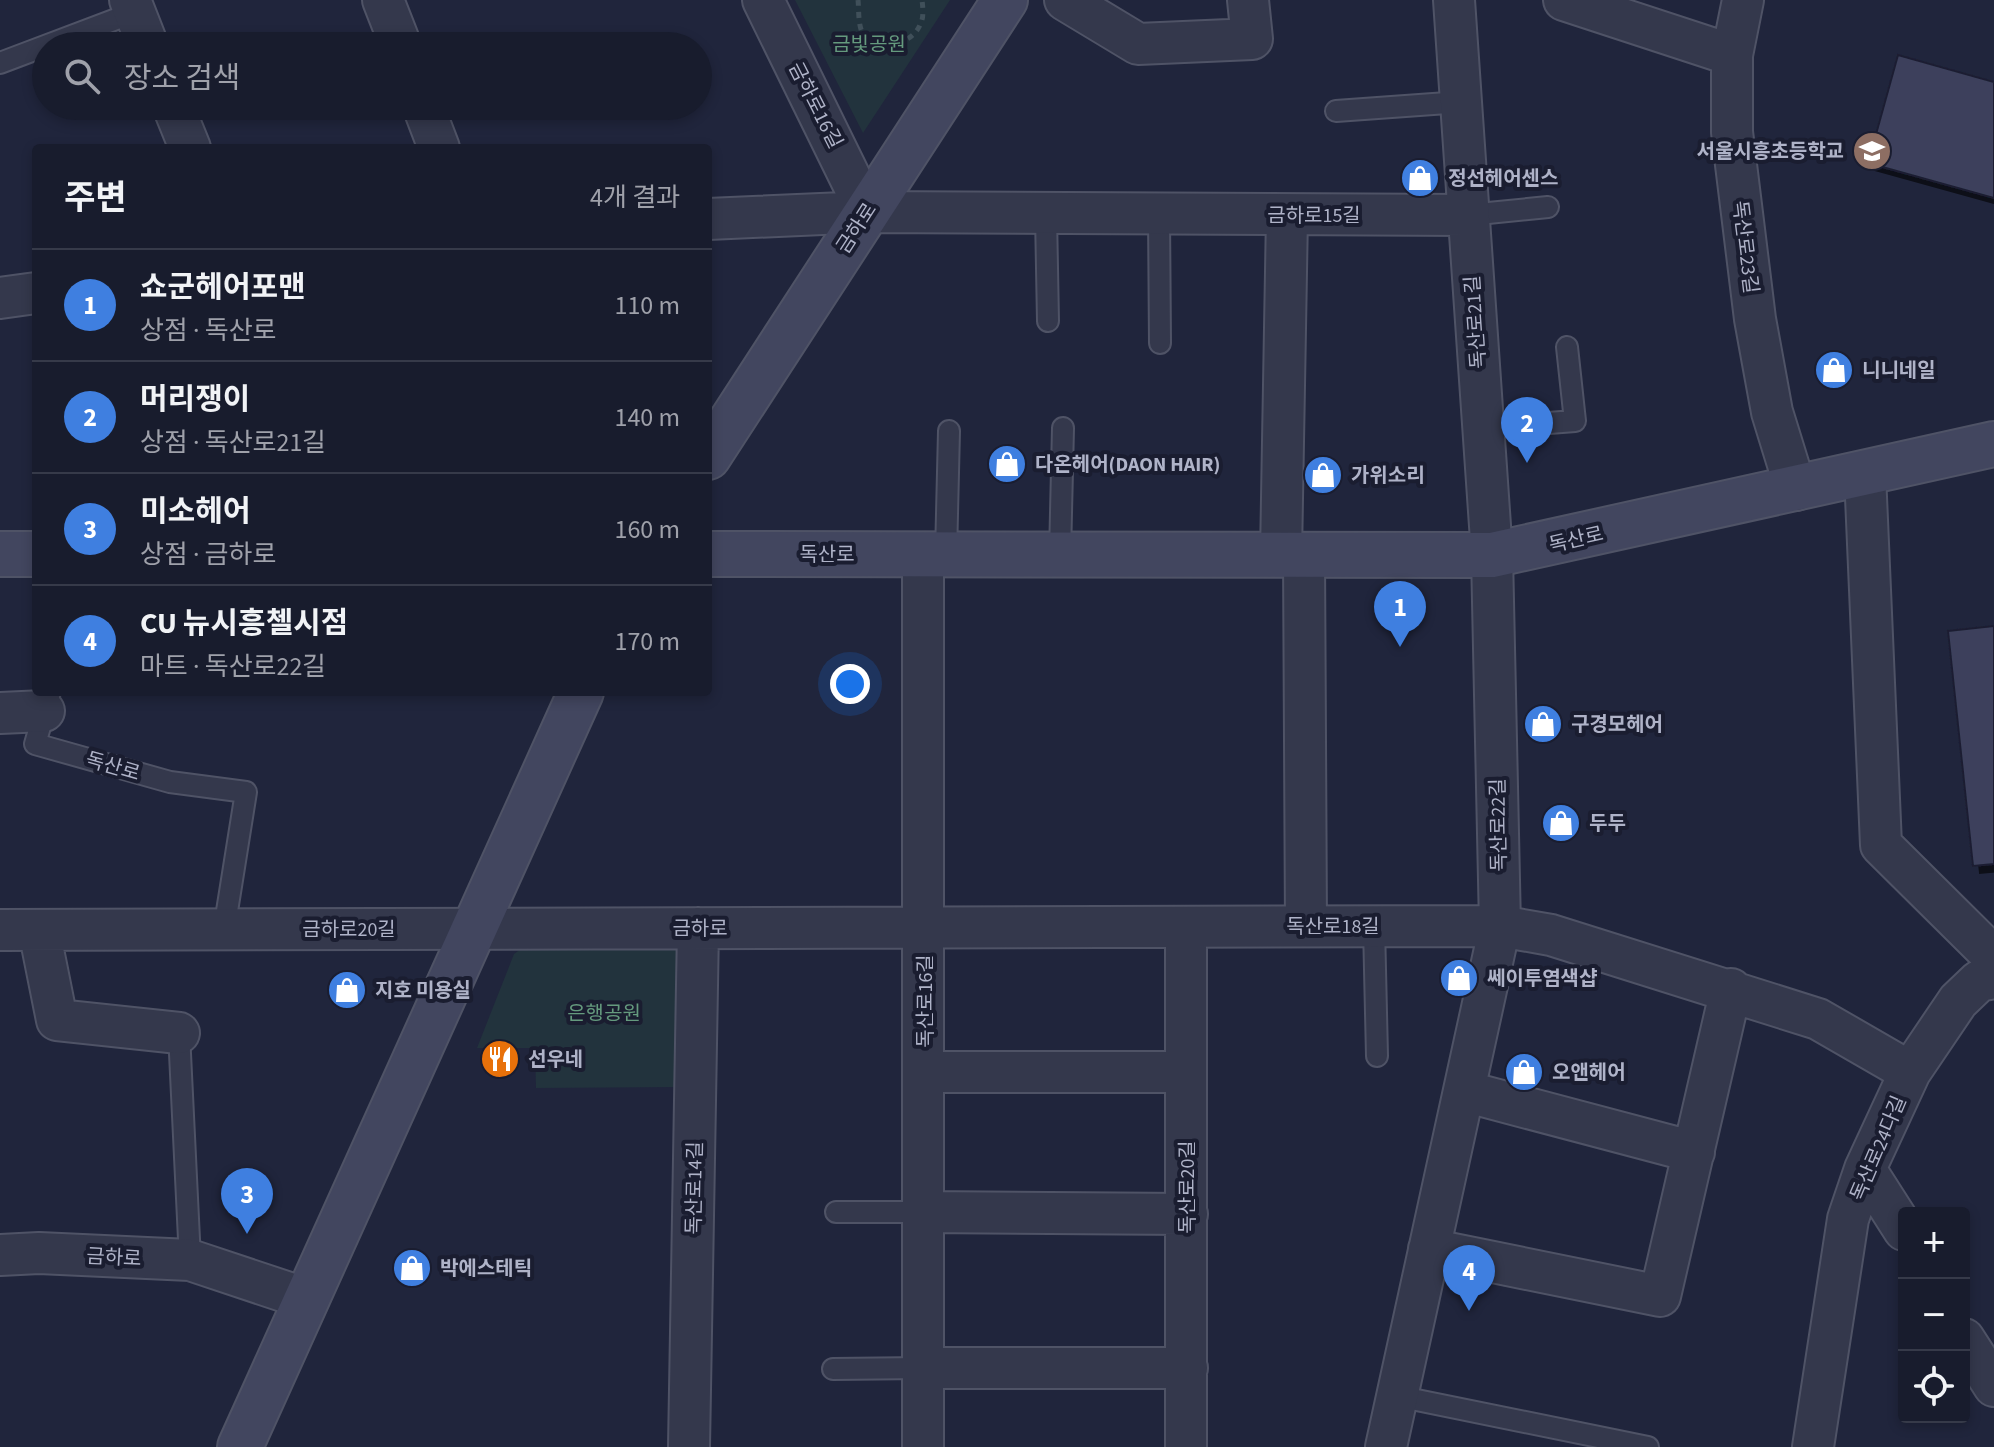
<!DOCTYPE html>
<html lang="ko">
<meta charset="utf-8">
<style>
:root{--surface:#181c2d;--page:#252939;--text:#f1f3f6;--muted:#9fa1aa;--line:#363a49;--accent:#db2777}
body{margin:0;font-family:"Source Sans 3","Noto Sans KR",sans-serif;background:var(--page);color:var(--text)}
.controls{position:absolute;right:24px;bottom:24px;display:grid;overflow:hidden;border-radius:8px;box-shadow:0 4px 12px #0003}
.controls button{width:72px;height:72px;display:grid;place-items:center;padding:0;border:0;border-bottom:2px solid var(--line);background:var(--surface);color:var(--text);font:40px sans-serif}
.you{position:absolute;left:850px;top:684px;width:28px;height:28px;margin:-20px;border:6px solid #fff;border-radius:50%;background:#1a73e8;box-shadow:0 0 0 12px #1a73e833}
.badge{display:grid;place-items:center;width:52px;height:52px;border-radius:50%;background:var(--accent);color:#fff;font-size:26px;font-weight:700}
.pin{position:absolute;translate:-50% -66px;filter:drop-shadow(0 2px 4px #0008)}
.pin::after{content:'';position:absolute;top:42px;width:28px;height:24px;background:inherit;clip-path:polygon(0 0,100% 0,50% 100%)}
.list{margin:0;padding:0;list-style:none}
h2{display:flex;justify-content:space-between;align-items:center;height:104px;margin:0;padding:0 32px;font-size:34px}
h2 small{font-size:26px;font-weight:400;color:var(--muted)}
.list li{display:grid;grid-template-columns:52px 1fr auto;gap:24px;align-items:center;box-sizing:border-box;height:112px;padding:0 32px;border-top:2px solid var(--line)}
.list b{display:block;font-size:30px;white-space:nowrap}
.list p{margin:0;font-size:26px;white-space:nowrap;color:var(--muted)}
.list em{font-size:26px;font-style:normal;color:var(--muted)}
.icon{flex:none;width:44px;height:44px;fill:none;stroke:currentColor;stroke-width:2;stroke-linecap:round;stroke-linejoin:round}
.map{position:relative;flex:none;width:1994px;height:1447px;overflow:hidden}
.search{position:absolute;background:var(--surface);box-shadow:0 4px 12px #0003;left:32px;top:32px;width:680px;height:88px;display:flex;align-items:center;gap:20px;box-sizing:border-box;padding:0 28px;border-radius:44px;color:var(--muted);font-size:30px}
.panel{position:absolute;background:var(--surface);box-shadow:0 4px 12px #0003;left:32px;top:144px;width:680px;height:552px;border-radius:8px}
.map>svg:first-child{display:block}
.green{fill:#22333d}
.building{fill:#3c415c;stroke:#1c1f32;stroke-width:2;filter:url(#shadow)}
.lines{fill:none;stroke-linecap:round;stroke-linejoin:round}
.lane-casing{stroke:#4f5366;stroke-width:24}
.street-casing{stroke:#4f5366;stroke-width:44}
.secondary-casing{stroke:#4f5366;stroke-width:48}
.path{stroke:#40505a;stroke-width:5;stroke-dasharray:6 6;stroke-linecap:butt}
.lane{stroke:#34384c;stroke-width:20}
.street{stroke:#34384c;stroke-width:40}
.secondary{stroke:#42465f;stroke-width:44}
.labels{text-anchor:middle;stroke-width:8;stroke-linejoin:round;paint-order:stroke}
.park-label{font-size:20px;fill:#659a7e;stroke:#1a1d30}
.street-label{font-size:20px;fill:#afb3c8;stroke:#1a1d30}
.poi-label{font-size:20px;font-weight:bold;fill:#afb3c8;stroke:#1a1d30;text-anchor:start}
</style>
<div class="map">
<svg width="1994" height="1447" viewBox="0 0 1994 1447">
<defs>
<filter id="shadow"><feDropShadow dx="7" dy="7" stdDeviation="0" flood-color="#0009"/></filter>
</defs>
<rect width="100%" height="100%" fill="#20253c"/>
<path class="green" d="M795,0H950L863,133Z
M538,937L674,941L682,963L683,1087L536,1088L535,1048H477L514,954Z"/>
<path class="building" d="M1898,55L1994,82V198L1868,163Z
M1994,626V864L1973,866L1948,631Z"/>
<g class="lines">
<g class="lane-casing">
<path id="lane" d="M0,63L135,12
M1336,111L1461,102
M1046,215L1048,321
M1159,215L1160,343
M1468,215L1548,207
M1483,428L1575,421L1567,347
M946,555L949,431
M1060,555L1063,428
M50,692L35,744L170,782L246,792L224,930
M1374,926L1377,1056
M179,1033L190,1260
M836,1212H924
M833,1369L923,1368
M1397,1396L1648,1447"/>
</g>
<g class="street-casing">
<path id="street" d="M130,0L148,46
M383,0L401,46
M763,0L867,212
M1065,0L1138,44L1252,39L1248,0
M1564,0L1732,55
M1743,0L1732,55V132L1755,319L1772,412L1796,490
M173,106L190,148
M423,106L439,148
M708,219L867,212L1468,215
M0,298L36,293
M1865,474L1881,845L1994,957
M1281,555L1287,215
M1304,555L1306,926
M0,713L44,711
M0,930L1500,926L1551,935L1818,1019L1910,1072
M39,930L57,1020L179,1033
M924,1072H1186
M1464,1091L1694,1152
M1865,1169L1904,1230
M924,1212L1187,1214
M1429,1249L1660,1296L1731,989
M0,1255L39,1253L190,1260L307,1299
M1964,1339L1994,1386
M923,1368H1187
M689,1447L698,928
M923,1447V554
M1186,1447V927
M1386,1447L1500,926L1492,555L1454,0
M1813,1447L1848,1219L1865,1169L1910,1072L1958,1001L1979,981L1994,978"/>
</g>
<g class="secondary-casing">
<path id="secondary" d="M708,457L1005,0
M0,554H36
M708,554L1492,555L1994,444
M240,1447L581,692"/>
</g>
<path class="path" d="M858,0C859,10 858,23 862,32C874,54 911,46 920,25C924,18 923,8 922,0"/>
<use href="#lane" class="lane"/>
<use href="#street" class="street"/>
<use href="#secondary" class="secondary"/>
</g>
<defs>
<g id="school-disc" transform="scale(2)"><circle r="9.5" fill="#8d6e63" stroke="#1a1d30"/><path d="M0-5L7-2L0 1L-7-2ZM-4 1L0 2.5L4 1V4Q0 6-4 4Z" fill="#fff"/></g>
<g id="shop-disc" transform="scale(2)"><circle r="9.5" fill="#3f7fe0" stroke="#1a1d30"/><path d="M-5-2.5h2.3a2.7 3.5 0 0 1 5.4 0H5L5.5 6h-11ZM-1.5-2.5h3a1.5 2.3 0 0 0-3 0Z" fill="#fff"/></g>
<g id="restaurant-disc" transform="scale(2)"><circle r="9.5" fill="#e8710a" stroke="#1a1d30"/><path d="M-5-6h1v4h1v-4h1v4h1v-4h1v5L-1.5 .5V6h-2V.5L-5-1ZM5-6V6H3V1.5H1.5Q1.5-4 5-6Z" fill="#fff"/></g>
</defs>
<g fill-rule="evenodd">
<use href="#school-disc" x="1872" y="151"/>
<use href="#shop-disc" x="1420" y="178"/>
<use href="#shop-disc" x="1834" y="370"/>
<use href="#shop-disc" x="1007" y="464"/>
<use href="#shop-disc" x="1323" y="475"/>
<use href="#shop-disc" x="1543" y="724"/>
<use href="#shop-disc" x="1561" y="823"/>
<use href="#shop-disc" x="1459" y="978"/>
<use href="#shop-disc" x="347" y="990"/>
<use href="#restaurant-disc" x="500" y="1059"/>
<use href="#shop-disc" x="1524" y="1072"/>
<use href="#shop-disc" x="412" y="1268"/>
</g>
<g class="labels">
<g class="park-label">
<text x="869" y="51">금빛공원</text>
<text x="604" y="1020">은행공원</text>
</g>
<g class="street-label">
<text transform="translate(816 105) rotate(63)" y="7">금하로16길</text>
<text x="1314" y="222">금하로15길</text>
<text transform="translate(856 228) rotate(-57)" y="7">금하로</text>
<text transform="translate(1746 247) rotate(83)" y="7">독산로23길</text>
<text transform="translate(1475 322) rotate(-94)" y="7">독산로21길</text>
<text transform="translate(1576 539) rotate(-13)" y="7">독산로</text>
<text x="827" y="561">독산로</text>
<text transform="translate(113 766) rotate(16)" y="7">독산로</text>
<text transform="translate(1498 825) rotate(-91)" y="7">독산로22길</text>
<text x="1333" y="933">독산로18길</text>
<text x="700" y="935">금하로</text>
<text x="349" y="936">금하로20길</text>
<text transform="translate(925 1001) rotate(-90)" y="7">독산로16길</text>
<text transform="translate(1878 1148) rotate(-67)" y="7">독산로24다길</text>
<text transform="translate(1187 1187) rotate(-90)" y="7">독산로20길</text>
<text transform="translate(694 1188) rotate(-89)" y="7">독산로14길</text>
<text transform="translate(114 1257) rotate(3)" y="7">금하로</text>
</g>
<g class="poi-label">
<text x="1844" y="158" text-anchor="end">서울시흥초등학교</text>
<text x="1448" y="185">정선헤어센스</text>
<text x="1862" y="377">니니네일</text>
<text x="1035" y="471">다온헤어(DAON HAIR)</text>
<text x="1351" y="482">가위소리</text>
<text x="1571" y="731">구경모헤어</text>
<text x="1589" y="830">두두</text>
<text x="1487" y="985">쎄이투염색샵</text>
<text x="375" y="997">지호 미용실</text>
<text x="528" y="1066">선우네</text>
<text x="1552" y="1079">오앤헤어</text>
<text x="440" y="1275">박에스테틱</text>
</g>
</g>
</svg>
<div class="controls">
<button>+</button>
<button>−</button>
<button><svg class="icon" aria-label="locate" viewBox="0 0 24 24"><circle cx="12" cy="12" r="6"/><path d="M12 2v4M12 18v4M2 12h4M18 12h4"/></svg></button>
</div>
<div class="you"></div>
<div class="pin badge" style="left:1400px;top:647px;background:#3f7fe0">1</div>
<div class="pin badge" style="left:1527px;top:463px;background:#3f7fe0">2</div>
<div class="pin badge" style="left:247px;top:1234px;background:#3f7fe0">3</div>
<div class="pin badge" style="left:1469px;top:1311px;background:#3f7fe0">4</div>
<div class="search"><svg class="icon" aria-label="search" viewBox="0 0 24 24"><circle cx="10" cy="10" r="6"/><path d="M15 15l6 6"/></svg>장소 검색</div>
<section class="panel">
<h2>주변<small>4개 결과</small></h2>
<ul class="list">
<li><span class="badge" style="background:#3f7fe0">1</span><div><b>쇼군헤어포맨</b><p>상점 · 독산로</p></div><em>110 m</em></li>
<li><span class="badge" style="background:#3f7fe0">2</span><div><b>머리쟁이</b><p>상점 · 독산로21길</p></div><em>140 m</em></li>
<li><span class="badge" style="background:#3f7fe0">3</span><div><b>미소헤어</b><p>상점 · 금하로</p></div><em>160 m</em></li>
<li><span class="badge" style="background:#3f7fe0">4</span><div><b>CU 뉴시흥첼시점</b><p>마트 · 독산로22길</p></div><em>170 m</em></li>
</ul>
</section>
</div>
